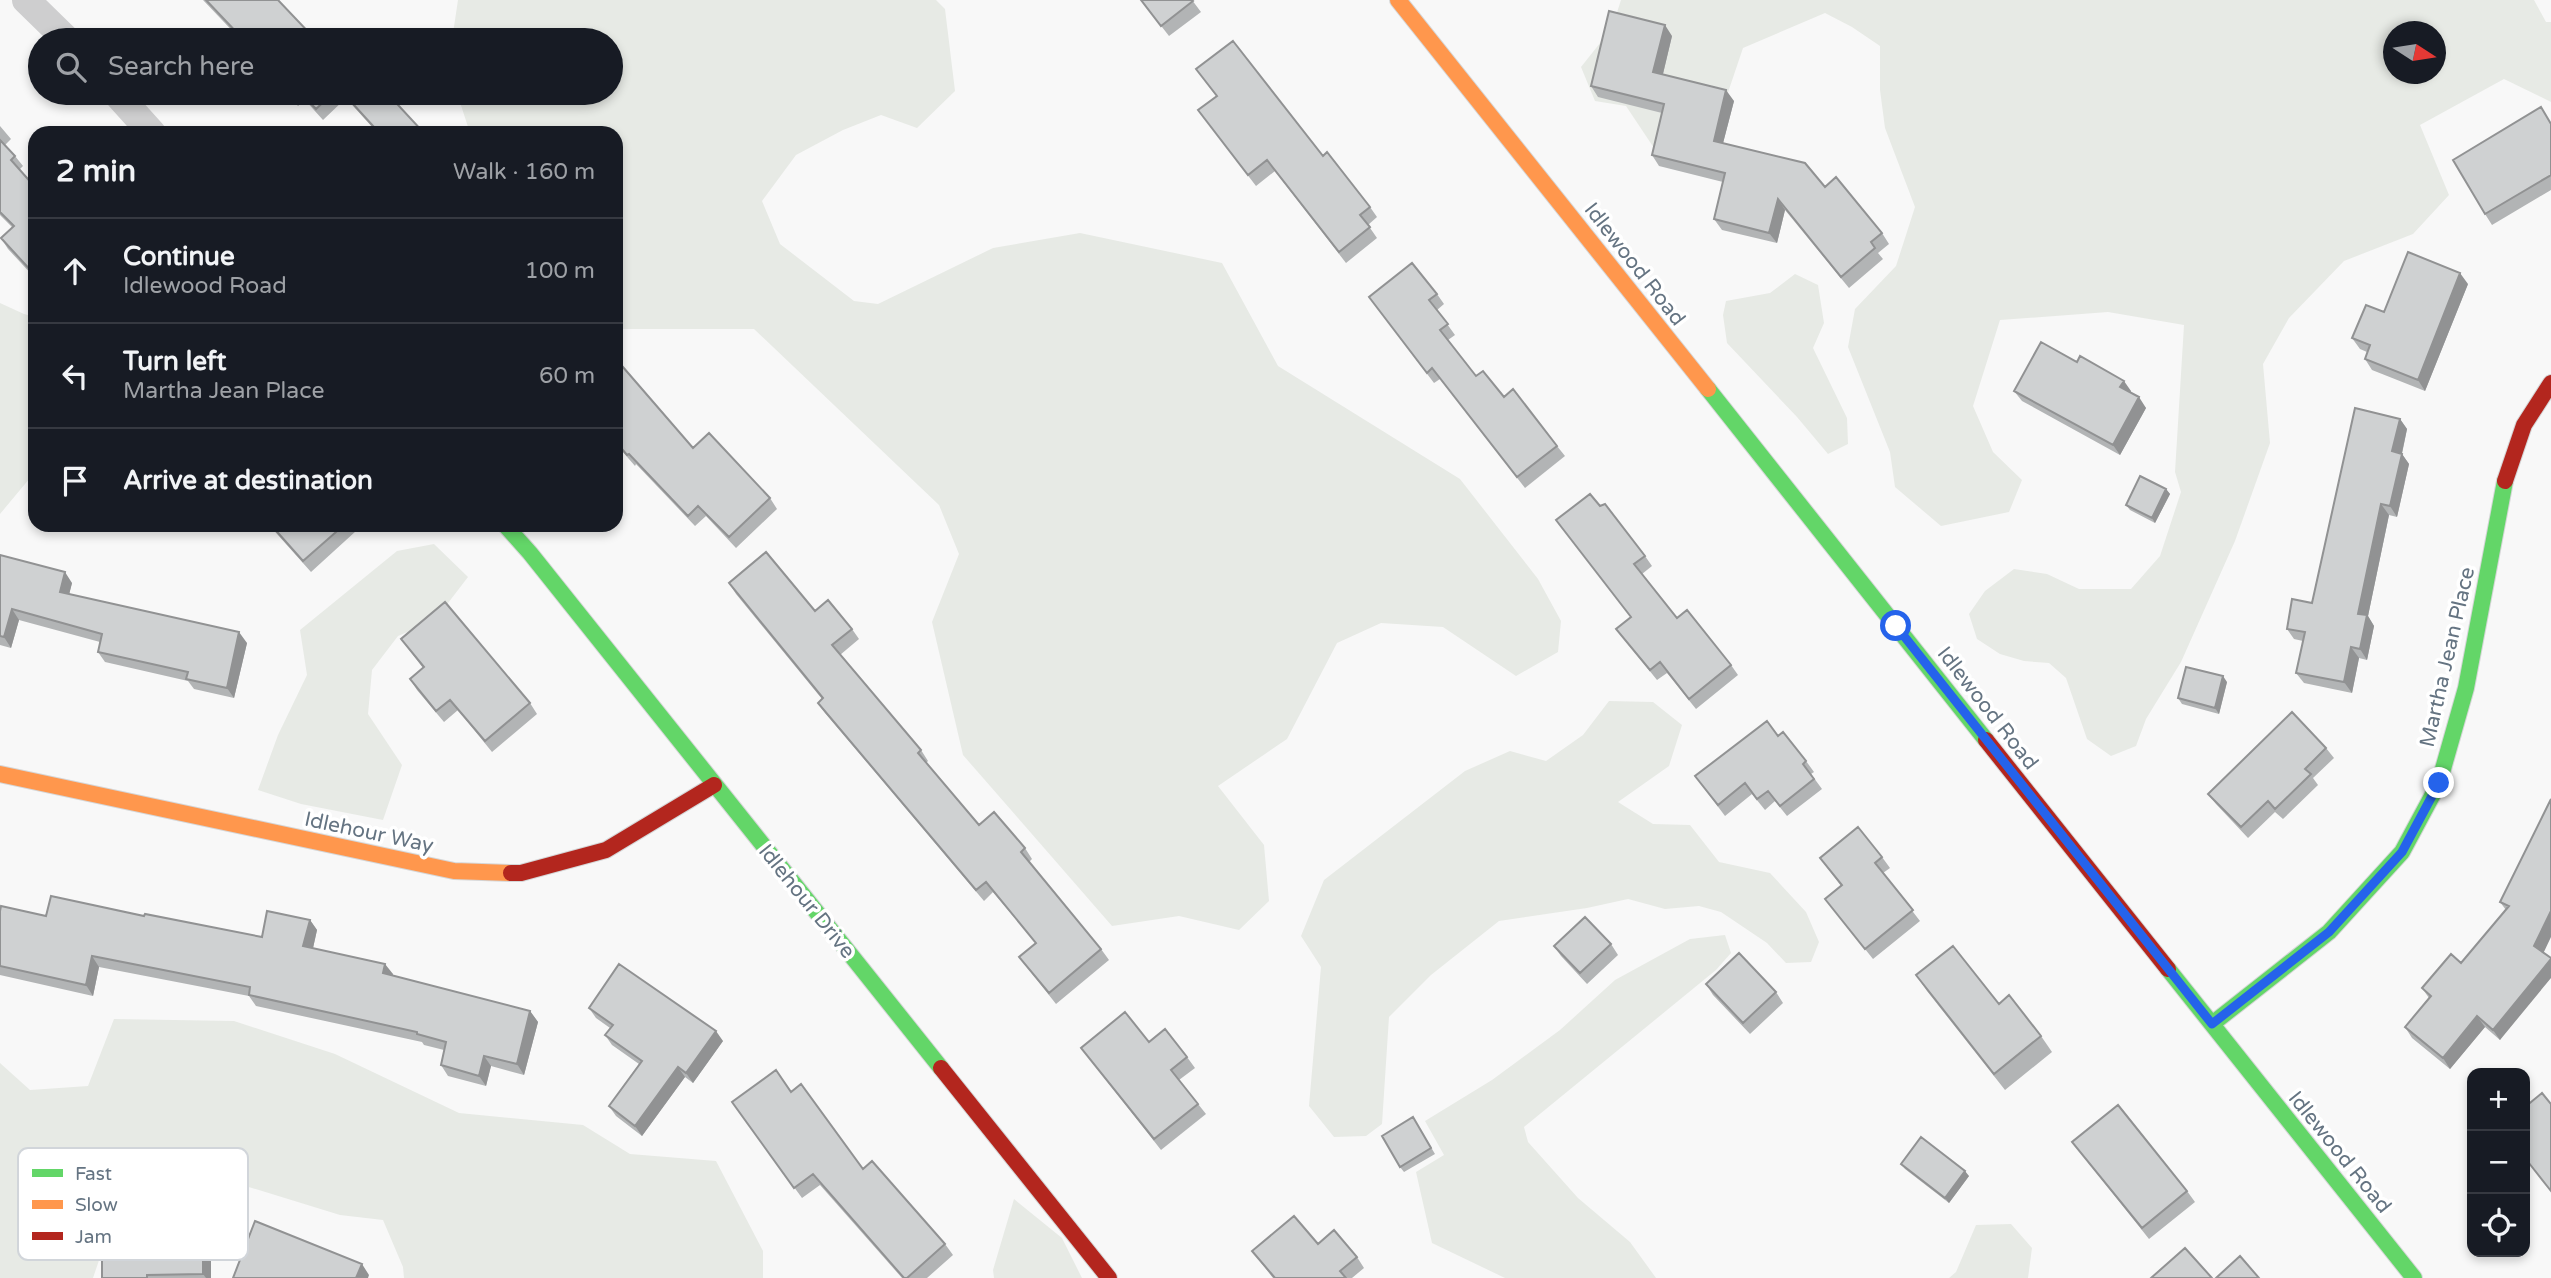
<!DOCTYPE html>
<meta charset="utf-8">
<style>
:root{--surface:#171b24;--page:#242831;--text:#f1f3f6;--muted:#9ea1a6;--line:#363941}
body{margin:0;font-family:"Varela Round",sans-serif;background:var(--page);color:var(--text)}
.controls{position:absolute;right:21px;bottom:21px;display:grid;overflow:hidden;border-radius:14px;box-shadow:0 4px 10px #0003}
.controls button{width:63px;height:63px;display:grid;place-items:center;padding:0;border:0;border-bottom:2px solid var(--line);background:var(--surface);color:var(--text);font:35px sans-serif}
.compass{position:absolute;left:2383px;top:21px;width:63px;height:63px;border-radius:50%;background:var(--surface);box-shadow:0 4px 10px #0003;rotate:102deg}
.stop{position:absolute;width:21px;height:21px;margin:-16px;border:5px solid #2563eb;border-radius:50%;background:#fff}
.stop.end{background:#2563eb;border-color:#fff;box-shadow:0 2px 7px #0008}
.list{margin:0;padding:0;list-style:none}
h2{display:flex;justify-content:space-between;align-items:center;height:91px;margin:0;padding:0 28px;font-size:30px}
h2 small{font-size:23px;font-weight:400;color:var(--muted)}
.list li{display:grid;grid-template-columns:46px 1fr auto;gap:21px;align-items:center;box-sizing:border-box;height:105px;padding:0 28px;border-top:2px solid var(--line)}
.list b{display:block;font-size:26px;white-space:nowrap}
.list p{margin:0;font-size:23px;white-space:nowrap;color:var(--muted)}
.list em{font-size:23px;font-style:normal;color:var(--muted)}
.icon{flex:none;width:38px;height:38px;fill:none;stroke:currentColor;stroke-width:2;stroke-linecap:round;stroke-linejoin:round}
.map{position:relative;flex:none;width:2551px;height:1278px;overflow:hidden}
.search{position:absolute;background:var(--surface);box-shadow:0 4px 10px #0003;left:28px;top:28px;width:595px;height:77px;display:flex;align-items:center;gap:18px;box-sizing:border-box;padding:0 24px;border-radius:38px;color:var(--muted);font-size:26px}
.panel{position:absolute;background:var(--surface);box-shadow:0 4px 10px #0003;left:28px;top:126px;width:595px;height:406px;border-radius:21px}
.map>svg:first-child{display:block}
.green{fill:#e7eae5;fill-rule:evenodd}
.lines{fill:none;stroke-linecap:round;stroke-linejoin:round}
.fast-casing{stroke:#d5d6d7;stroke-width:18}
.slow-casing{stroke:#d5d6d7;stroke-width:18}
.jam-casing{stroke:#d5d6d7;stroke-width:18}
.street{stroke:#cececf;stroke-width:28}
.fast{stroke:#63d668;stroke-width:16}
.slow{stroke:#ff974d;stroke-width:16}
.jam{stroke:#b3261e;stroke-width:16}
.wall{fill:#b2b4b5}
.shaded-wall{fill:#919293}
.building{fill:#cfd1d2;stroke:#919293;stroke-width:2}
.route{stroke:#2563eb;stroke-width:9}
.labels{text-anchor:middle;stroke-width:7;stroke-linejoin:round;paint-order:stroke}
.street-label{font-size:21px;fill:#657482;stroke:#fff}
.key{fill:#fff;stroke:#d1d5da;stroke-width:2}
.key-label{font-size:19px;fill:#657482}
</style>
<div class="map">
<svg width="2551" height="1278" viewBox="0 0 2551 1278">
<rect width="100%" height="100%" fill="#f8f8f8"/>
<path class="green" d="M458,0H936L945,9L955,91L917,128L881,115L843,130L796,155L762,201L780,244L854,301L878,304L993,248L1080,233L1222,263L1278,366L1460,479L1538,579L1561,621L1558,652L1516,676L1443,627L1381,623L1337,643L1287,739L1218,786L1264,845L1269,901L1239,930L1179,916L1112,926L963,755L932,622L959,554L939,505L754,329H616V133H470L457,93H611V40H452Z
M1621,0H2534L2546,22H2551V102L2504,79L2420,125L2449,195L2413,234L2344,261L2289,318L2263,364L2270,443L2235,541L2181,662L2146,719L2136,746L2111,756L2087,739L2066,678L2049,663L2024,661L2000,654L1977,639L1969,614L1985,591L2014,569L2047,574L2079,589H2131L2160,556L2181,492L2175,472L2184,325L2108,312L2000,320L1973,406L1993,452L2022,480L2009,512L1941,526L1895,487L1890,452L1848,347L1855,309L1896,266L1915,207L1885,128L1880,90V46L1852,27L1825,13L1743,48L1719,119L1660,157L1626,106L1595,101L1581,67L1612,28ZM2394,32H2436V74H2394Z
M1795,274L1818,285L1824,323L1813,348L1847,418L1848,444L1828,454L1797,417L1727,343L1723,315L1726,301L1770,293Z
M0,303L24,314L35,317V472L0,514Z
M434,544L468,577L435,620L398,636L372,670L368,714L402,765L383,820L301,804L258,790L278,735L307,675L300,630L397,551Z
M1609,701L1653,702L1682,725L1669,766L1618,802L1653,824L1690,825L1719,862L1770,873L1806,912L1819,942L1811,962L1786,963L1767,943L1721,912L1699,906L1665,909L1628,899L1587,908L1499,921L1431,975L1389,1017L1382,1124L1366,1136L1334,1137L1309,1106L1321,967L1301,936L1324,880L1465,771L1510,751L1546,761L1583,735Z
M1725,935L1731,953L1716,970L1524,1127L1528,1142L1578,1198L1630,1242L1656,1278H1505L1432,1243L1416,1172L1444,1155L1425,1121L1492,1080L1560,1030L1615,980L1690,939Z
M114,1019L234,1021L335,1054L459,1113L583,1125L630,1154L716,1161L763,1251V1278H404L403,1267L383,1220L340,1215L226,1180L114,1216L93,1278H0V1063L30,1090L88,1086Z
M1014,1199L1062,1238L1082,1278H994L993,1270Z
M2011,1224L2032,1248L2028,1278H1949L1956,1272L1976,1225Z"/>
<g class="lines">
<g class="fast-casing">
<path id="fast" d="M1708,389L1986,740
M505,525L530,553L941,1068
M2168,969L2414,1278
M2212,1024L2329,932L2402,852L2439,783L2466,688L2505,481"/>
</g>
<g class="slow-casing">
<path id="slow" d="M1398,0L1708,389
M0,774L454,871L511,873"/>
</g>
<g class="jam-casing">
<path id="jam" d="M2505,481L2524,425L2551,383
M1986,740L2168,969
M511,873H521L606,850L714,785
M941,1068L1109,1278"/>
</g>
<path class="street" d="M26,0L67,40
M116,93L152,133"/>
<use href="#fast" class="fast"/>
<use href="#slow" class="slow"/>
<use href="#jam" class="jam"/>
</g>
<path class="wall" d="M203,0H278L241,40Z
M1141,0H1192L1201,12L1169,36Z
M1672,36L1663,74L1734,101L1723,143L1825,187L1882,233L1889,244L1878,253L1883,259L1849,288L1785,210L1777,243L1722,230L1714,219L1723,182L1659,166L1652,155L1662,113L1598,97L1591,86Z
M1196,69L1323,156L1370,207L1377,217L1368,225L1377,238L1346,263L1275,171L1256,186L1198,110L1216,96Z
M286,93H404L395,101L373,128L346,98L323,120L305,100L298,106Z
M2551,122V190L2492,225L2485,214Z
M0,126L11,139L5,145L15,156L23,166L19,170L35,187V278L8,249L1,238L12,227L0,215Z
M2468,284L2425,391L2372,370L2365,359L2367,352L2360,349L2352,338Z
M1437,294L1444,304L1437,310L1455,335L1448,340L1476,376L1504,397L1557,446L1565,456L1525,488L1440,379L1434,383L1369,297Z
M616,359L693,448L770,498L777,509L736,548L706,516L695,526L636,464L635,466L616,444Z
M2077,362L2131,391V393L2146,408L2120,455L2022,401L2014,391Z
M2400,419L2407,429L2402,454L2409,464L2397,517L2389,515L2368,616L2374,626L2367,660L2359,658L2352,693L2304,683L2296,673L2303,641L2294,639L2287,629L2312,603Z
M2166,489L2170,494L2155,523L2130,510L2126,505Z
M1600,506L1645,556L1652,566L1642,574L1677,618L1731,665L1738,675L1696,709L1667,673L1657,680L1624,639L1616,629L1631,617L1556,520Z
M269,525H352L356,531L311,572Z
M0,555L72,583L69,594L247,643L234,698L194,689L188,681L105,662L98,652L100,642L19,620L11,648L0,645Z
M729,583L815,611L852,629L859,639L840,655L921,750L928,761L926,763L979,825L1025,848L1032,859L1029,862L1101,949L1109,960L1056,1004L1019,957L1036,943L993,892L984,901L825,713L818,703L822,699L736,594Z
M401,639L530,703L537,714L492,752L458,710L444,722L417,690L410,679L423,668Z
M2227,682L2219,714L2182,704L2178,698Z
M1778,736L1806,761L1814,772L1811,774L1822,789L1787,816L1775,801L1765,810L1752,794L1725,816L1695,776Z
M2326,748L2334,758L2313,778L2318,785L2283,819L2275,812L2248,838L2216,804L2208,794Z
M2551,799L2544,952L2500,1040L2485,1027L2450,1069L2412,1038L2405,1027L2429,998L2422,988L2461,963L2506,910L2500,902Z
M1882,857L1890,868L1883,873L1920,921L1873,959L1825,899L1841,886L1820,858Z
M0,911L46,916H144L262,937L310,920L317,930L313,948L393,974L392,976L530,1011L538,1022L524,1075L491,1066L486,1086L448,1076L441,1065L444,1050L424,1045L422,1042L256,1006L249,996L99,967L93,996L0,975Z
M1611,944L1618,955L1587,984L1561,956L1554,946Z
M1916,975L1999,1004L2041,1036L2052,1052L2005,1090L1927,991Z
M1706,984L1776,992L1783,1003L1750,1034L1713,995Z
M589,1008L723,1041L693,1083L685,1077L642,1136L616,1116L609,1106L639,1064L612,1045L605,1035L610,1028L596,1018Z
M1081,1048L1187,1057L1195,1068L1179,1080L1206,1114L1161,1150Z
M791,1092L863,1169L945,1244L953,1255L927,1278H902L820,1185L802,1198L732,1102Z
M1413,1117L1435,1154L1404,1172L1400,1167Z
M2072,1142L2187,1191L2195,1202L2149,1239Z
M1901,1164L1969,1176L1949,1203L1905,1169Z
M203,1228L211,1239V1278H102Z
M1318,1244L1357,1257L1364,1268L1352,1278H1273L1252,1251Z"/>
<path class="shaded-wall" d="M1665,25L1672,36L1661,82L1653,72Z
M1726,90L1734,101L1721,151L1714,141Z
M1778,199L1785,210L1777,243L1769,233Z
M2460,273L2468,284L2425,391L2418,380Z
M2124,381L2131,391L2128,397L2120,387Z
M2139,397L2146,408L2120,455L2113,445Z
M2400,419L2407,429L2400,462L2392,451Z
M2402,454L2409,464L2397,517L2390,506Z
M2166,489L2170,494L2155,523L2152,518Z
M2381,504L2389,515L2368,616L2374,626L2367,660L2360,649L2358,614Z
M65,572L72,583L67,603L60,592Z
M12,609L19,620L11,648L4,637Z
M239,632L247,643L234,698L227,688Z
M2351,647L2359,658L2352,693L2344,682Z
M2223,676L2227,682L2219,714L2215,708Z
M2551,911V937L2542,956L2534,946Z
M310,920L317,930L311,957L303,946Z
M92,956L99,967L93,996L86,985Z
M2551,959V978L2500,1040L2493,1030Z
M385,964L393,974L390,984L383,973Z
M530,1011L538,1022L524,1075L517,1064Z
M2477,1016L2485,1027L2450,1069L2443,1058Z
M716,1031L723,1041L693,1083L686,1073Z
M484,1056L491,1066L486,1086L479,1076Z
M678,1067L685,1077L642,1136L635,1126Z
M1965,1171L1969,1176L1949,1203L1945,1198Z
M203,1228L211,1239V1278H206L203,1274Z
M362,1264L369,1275L368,1278H356Z"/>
<path class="building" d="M206,0H278L316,40H240L242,38Z
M1141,0H1192L1193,1L1161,26Z
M1609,11L1665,25L1653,72L1726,90L1714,141L1805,163L1825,187L1836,177L1882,233L1871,242L1875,248L1841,277L1778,199L1769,233L1714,219L1725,173L1652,155L1664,104L1591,86Z
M1233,41L1323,156L1327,152L1370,207L1360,215L1370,227L1339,252L1267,160L1248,175L1198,110L1217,96L1196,69Z
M301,93H333L316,109Z
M343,93H387L424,133H368L374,127Z
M2541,107L2551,124V175L2485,214L2453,160Z
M0,140L15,156L11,160L35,187V275L1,238L14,226L0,212Z
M2408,252L2460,273L2418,380L2365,359L2370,345L2352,338L2366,305L2384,312Z
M1412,263L1437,294L1429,300L1448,324L1440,330L1476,376L1483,371L1504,397L1513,389L1557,446L1517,477L1432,368L1427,373L1369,297Z
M2041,342L2077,362L2080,356L2124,381L2120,387L2139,397L2113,445L2014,391Z
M616,359L693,448L709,433L770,498L729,537L698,506L688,516L629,454L627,455L616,442Z
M2355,408L2400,419L2392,451L2402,454L2390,506L2381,504L2358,614L2367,615L2360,649L2351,647L2344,682L2296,673L2305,632L2287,629L2292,599L2312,603Z
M2140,476L2166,489L2152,518L2126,505Z
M1590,494L1600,506L1605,504L1645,556L1634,564L1677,618L1687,610L1731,665L1689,699L1660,662L1650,670L1616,629L1631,617L1556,520Z
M271,525H344L303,561Z
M766,552L815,611L828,600L852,629L832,645L921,750L918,753L979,825L994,812L1025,848L1021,852L1101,949L1049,993L1019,957L1036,943L986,882L976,890L818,703L823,698L729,583Z
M0,555L65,572L60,592L239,632L227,688L186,679L188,672L98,652L102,634L12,609L4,637L0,636Z
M445,602L530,703L485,741L450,700L436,711L410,679L424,667L401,639Z
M2186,667L2223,676L2215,708L2178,698Z
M2292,712L2326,748L2305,769L2311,774L2275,809L2268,801L2241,827L2208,794Z
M1767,721L1778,736L1783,732L1806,761L1803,764L1814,779L1780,806L1768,791L1757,799L1745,783L1718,805L1695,776Z
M2551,799V911L2534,946L2551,958V959L2493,1030L2477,1016L2443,1058L2405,1027L2431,996L2422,988L2451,954L2461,963L2509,906L2500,902Z
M1858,827L1882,857L1875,863L1913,910L1865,949L1825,899L1842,885L1820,858Z
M51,896L144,916L145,914L262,937L267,911L310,920L303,946L385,964L383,973L530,1011L517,1064L484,1056L479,1076L441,1065L446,1042L417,1034V1032L249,995L250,987L92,956L86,985L0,966V911L1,906L46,916Z
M1585,917L1611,944L1580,973L1554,946Z
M1953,946L1999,1004L2009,995L2041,1036L1994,1074L1916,975Z
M1739,953L1776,992L1743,1023L1706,984Z
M619,964L716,1031L686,1073L678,1067L635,1126L609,1106L642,1061L605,1035L613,1025L589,1008Z
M1125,1012L1149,1042L1165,1029L1187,1057L1171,1070L1198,1104L1154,1139L1081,1048Z
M776,1070L791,1092L801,1084L863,1169L872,1161L945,1244L907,1278H904L813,1174L794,1188L732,1102Z
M2542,1093L2551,1104V1191L2525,1158V1107Z
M2118,1105L2187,1191L2142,1228L2072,1142Z
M1413,1117L1431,1148L1400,1167L1382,1136Z
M1921,1137L1965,1171L1945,1198L1901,1164Z
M1294,1216L1318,1244L1334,1230L1357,1257L1340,1271L1346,1278H1275L1252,1251Z
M255,1221L362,1264L356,1278H233Z
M203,1228V1274L147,1275V1278H102V1229Z
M2185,1248L2212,1278H2151Z
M2240,1256L2259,1278H2216Z"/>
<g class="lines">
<path class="route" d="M1896,626L2212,1024L2329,932L2402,852L2439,783"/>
</g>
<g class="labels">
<g class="street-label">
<text transform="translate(1635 264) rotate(52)" y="7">Idlewood Road</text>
<text transform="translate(2447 657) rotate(-77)" y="7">Martha Jean Place</text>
<text transform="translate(1988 708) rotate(52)" y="7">Idlewood Road</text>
<text transform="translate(369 832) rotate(12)" y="7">Idlehour Way</text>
<text transform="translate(807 901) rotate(51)" y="7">Idlehour Drive</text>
<text transform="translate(2340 1152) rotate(51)" y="7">Idlewood Road</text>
</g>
</g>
<rect x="18" y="1148" width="230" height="112" rx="10" class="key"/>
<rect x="32" y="1169" width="31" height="8" fill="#63d668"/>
<rect x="32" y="1200" width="31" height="9" fill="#ff974d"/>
<rect x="32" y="1232" width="31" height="8" fill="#b3261e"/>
<g class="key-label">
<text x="75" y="1180">Fast</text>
<text x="75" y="1211">Slow</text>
<text x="75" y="1243">Jam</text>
</g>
</svg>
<div class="controls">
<button>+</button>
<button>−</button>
<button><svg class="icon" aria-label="locate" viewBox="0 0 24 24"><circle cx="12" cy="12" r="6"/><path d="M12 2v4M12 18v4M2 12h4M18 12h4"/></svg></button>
</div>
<svg class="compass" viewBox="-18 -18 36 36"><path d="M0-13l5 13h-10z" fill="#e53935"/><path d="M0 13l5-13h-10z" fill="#9ea1a6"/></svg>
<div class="stop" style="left:1896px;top:626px"></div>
<div class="stop end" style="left:2439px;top:783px"></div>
<div class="search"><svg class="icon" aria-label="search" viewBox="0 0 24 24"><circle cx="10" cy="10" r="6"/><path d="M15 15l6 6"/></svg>Search here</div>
<section class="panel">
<h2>2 min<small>Walk · 160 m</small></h2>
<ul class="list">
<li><svg class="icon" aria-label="ahead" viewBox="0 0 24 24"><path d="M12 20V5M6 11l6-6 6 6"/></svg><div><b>Continue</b><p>Idlewood Road</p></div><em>100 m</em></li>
<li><svg class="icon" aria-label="left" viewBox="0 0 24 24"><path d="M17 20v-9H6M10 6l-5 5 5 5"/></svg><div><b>Turn left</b><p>Martha Jean Place</p></div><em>60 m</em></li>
<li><svg class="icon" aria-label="arrive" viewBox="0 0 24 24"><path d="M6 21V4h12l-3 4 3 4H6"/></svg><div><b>Arrive at destination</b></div></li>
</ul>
</section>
</div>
